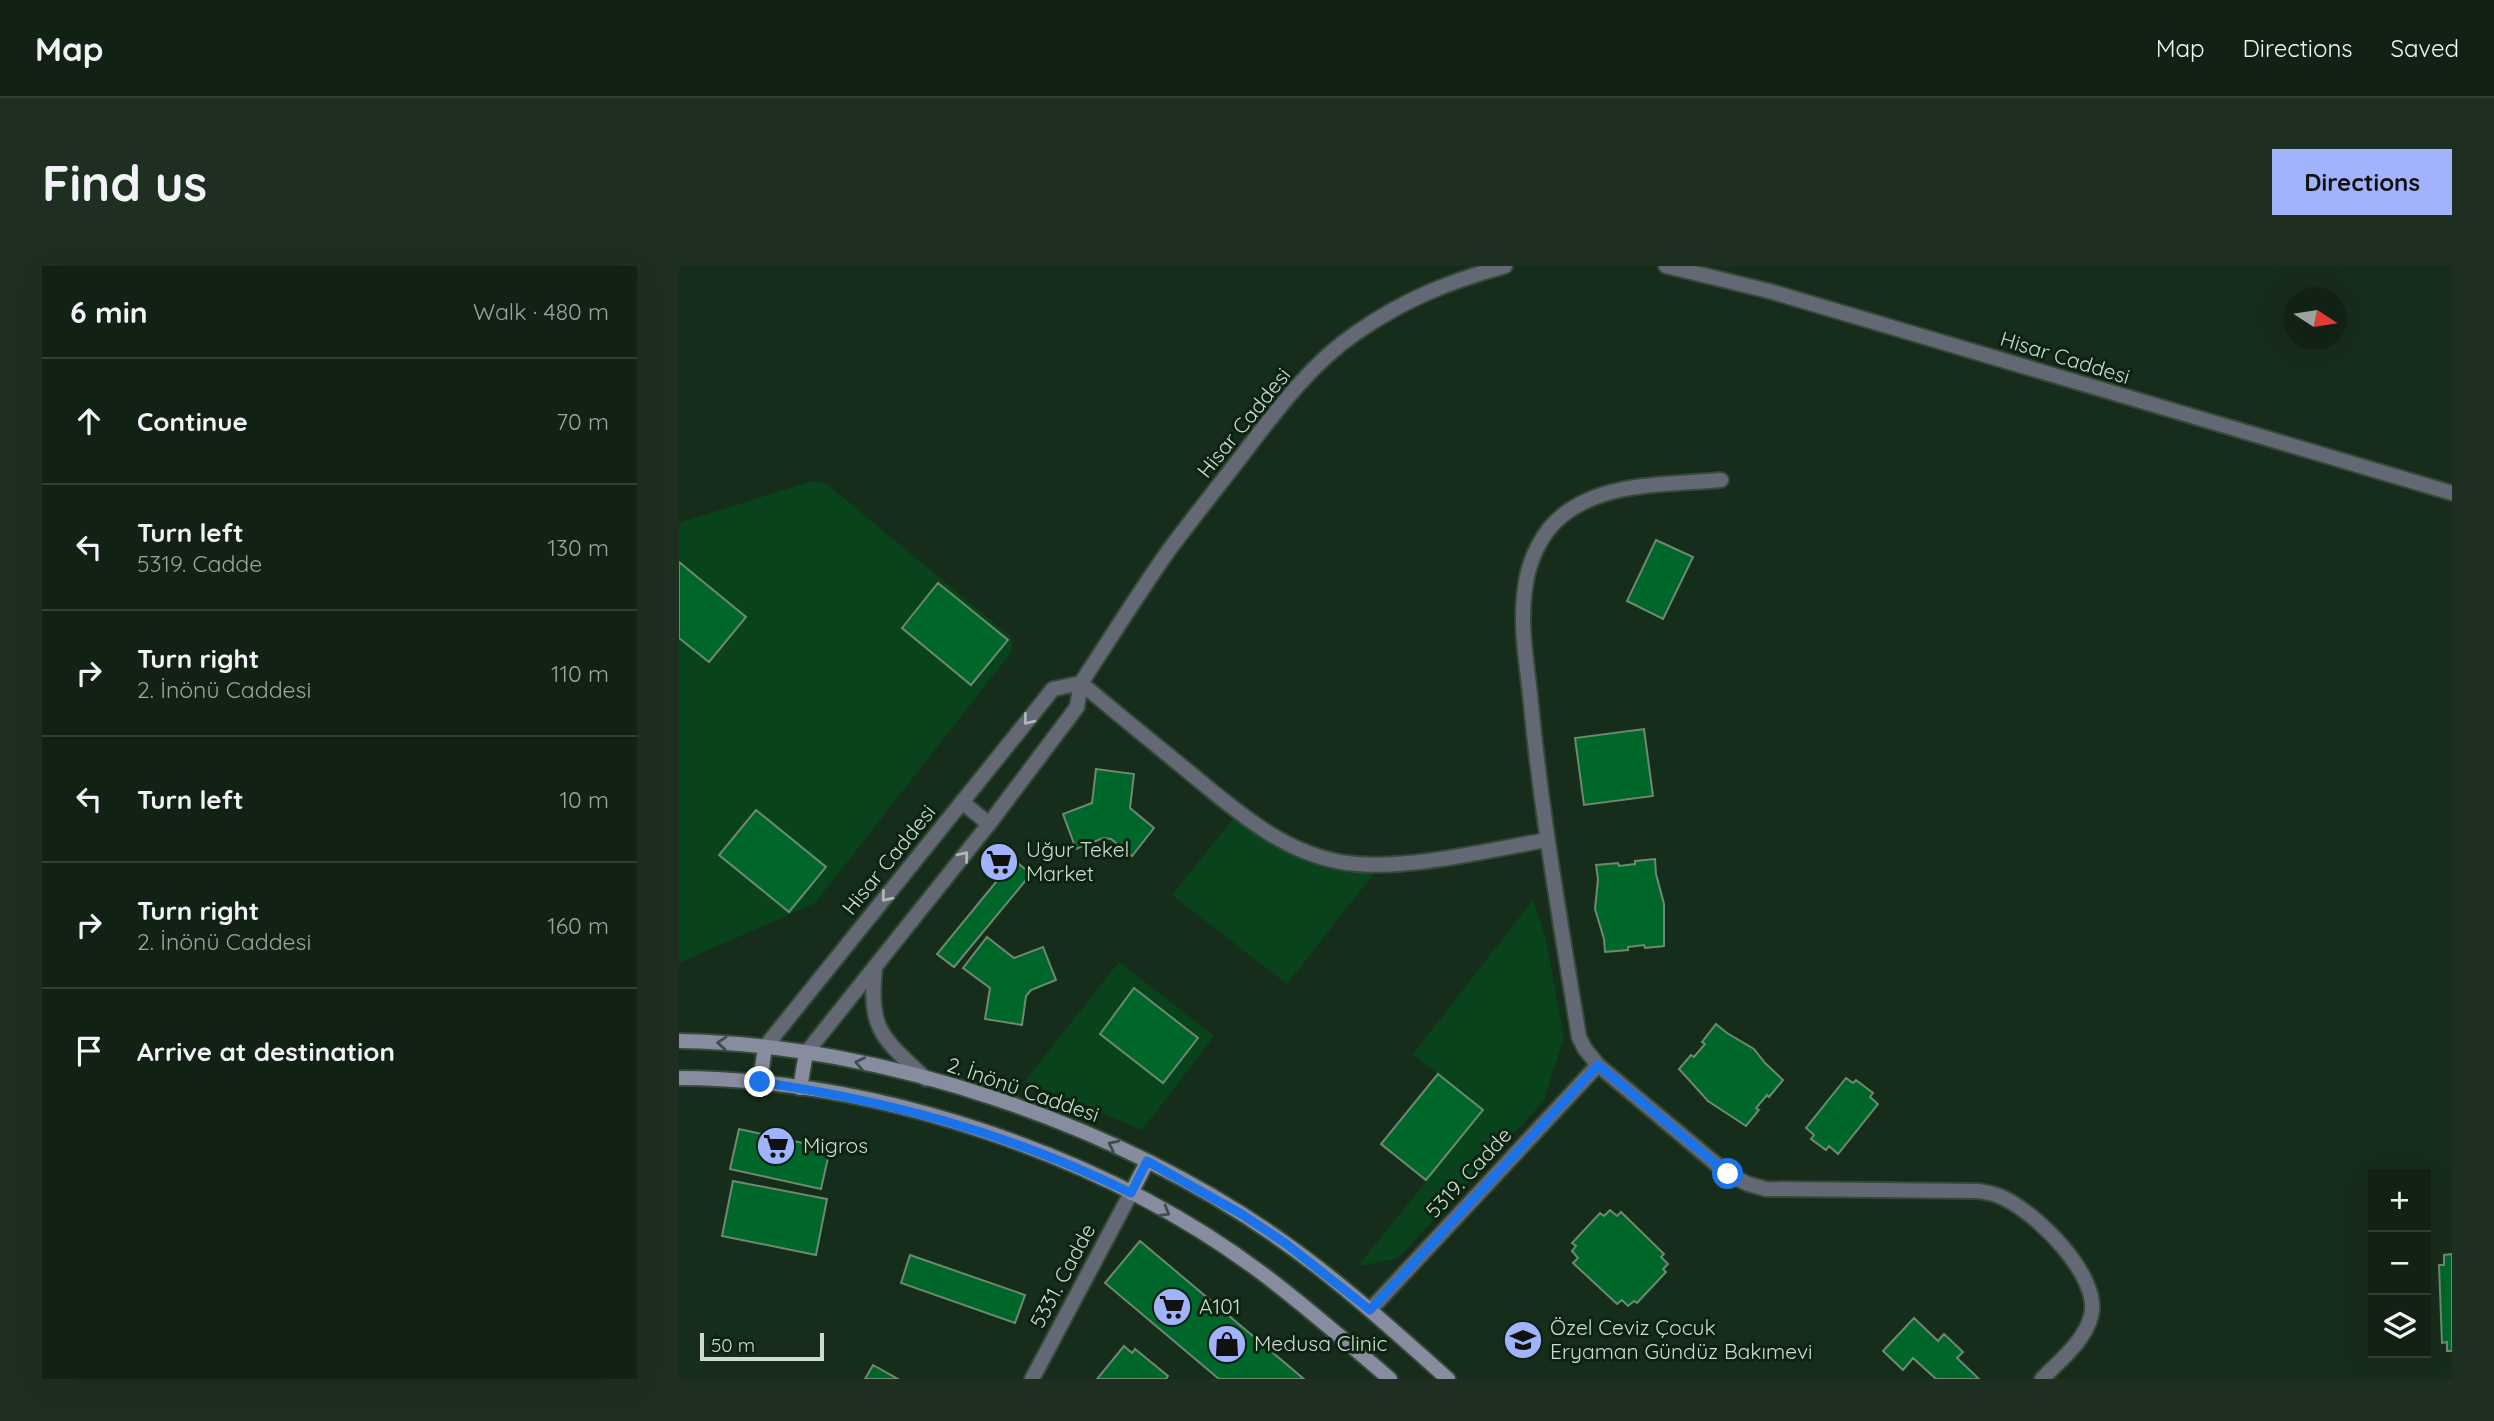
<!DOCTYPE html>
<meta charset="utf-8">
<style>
:root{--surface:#112214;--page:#1e2f22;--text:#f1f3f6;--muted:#9ca4a0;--line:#303f34;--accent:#a1b3fd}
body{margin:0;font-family:Quicksand,sans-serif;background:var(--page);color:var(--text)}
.controls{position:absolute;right:21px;bottom:21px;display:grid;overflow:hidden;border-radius:0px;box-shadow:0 7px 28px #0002}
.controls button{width:63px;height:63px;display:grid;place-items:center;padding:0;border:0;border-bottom:2px solid var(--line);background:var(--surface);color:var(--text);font:35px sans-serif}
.compass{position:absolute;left:1605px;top:21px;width:63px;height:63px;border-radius:50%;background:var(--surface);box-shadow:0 7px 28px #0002;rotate:102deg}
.scale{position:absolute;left:21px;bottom:18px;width:124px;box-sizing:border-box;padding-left:7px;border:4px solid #cedcd0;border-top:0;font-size:19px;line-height:24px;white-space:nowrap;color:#cedcd0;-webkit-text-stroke:5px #0d2312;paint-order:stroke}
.stop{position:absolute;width:21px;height:21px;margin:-16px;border:5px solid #1a73e8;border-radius:50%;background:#fff}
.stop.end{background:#1a73e8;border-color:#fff;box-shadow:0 2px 7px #0008}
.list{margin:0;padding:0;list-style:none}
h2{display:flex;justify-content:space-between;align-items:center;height:91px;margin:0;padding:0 28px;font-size:30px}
h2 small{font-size:23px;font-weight:400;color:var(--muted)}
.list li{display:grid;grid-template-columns:46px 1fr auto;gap:21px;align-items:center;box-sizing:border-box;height:126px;padding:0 28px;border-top:2px solid var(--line)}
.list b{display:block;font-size:26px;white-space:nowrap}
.list p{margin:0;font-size:23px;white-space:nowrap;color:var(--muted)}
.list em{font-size:23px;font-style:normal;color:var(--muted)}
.icon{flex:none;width:38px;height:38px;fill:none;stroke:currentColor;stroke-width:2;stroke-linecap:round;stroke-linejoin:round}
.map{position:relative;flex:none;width:1773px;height:1113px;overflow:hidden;border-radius:0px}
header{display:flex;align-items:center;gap:42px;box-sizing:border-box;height:98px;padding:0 35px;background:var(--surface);border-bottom:2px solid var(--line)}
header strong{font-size:33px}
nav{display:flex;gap:38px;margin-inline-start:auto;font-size:24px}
.intro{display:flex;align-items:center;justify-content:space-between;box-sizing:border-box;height:168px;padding:0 42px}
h1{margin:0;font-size:49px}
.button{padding:18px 32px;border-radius:0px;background:var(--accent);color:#111;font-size:24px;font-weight:700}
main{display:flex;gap:42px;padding:0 42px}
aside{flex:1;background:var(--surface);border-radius:0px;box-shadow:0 7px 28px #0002}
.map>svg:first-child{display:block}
.green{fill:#08431c}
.building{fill:#00672a;stroke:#6f8872;stroke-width:2}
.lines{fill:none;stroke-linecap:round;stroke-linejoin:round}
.minor-casing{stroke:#344938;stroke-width:18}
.tertiary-casing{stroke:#344938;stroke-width:18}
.secondary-casing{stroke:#344938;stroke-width:18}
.minor{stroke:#646874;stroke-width:14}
.tertiary{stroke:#646874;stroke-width:14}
.secondary{stroke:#878c9f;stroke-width:14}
.oneway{stroke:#aeb9b4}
.oneway2{stroke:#3e4d4a}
.route{stroke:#1a73e8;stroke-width:9}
.labels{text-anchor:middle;stroke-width:6;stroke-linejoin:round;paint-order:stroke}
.street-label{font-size:21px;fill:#cedcd0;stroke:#0d2312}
.poi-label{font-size:21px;fill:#cedcd0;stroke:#0d2312;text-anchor:start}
</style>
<header>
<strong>Map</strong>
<nav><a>Map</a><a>Directions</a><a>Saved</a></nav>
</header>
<div class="intro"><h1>Find us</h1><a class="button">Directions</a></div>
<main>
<aside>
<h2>6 min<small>Walk · 480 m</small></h2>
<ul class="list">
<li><svg class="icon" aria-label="ahead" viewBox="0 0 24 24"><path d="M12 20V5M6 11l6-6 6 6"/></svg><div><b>Continue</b></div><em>70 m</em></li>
<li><svg class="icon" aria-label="left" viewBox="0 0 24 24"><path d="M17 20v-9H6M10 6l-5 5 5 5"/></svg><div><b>Turn left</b><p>5319. Cadde</p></div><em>130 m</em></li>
<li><svg class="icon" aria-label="right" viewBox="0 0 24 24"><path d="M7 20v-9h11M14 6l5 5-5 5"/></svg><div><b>Turn right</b><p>2. İnönü Caddesi</p></div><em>110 m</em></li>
<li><svg class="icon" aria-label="left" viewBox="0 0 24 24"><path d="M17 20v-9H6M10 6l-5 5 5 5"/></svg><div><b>Turn left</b></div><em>10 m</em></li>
<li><svg class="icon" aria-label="right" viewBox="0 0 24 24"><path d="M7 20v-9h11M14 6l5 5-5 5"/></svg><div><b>Turn right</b><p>2. İnönü Caddesi</p></div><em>160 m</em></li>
<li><svg class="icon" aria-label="arrive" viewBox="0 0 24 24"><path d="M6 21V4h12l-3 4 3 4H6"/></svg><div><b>Arrive at destination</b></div></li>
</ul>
</aside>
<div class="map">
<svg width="1773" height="1113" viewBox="0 0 1773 1113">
<rect width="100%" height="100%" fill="#172d1b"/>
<path class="green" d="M133,215L148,218L333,372V385L136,637L0,697V257Z
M558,548L655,600L696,606L608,718L493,629Z
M854,634L866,670L885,770L865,835L718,993L679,1000L804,845L734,788Z
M440,696L535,770L463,864L346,815Z"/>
<path class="building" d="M977,274L1014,291L984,353L948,335Z
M0,296L67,351L30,396L0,372Z
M259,317L329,374L292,419L223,362Z
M965,463L974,530L905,539L896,472Z
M417,503L455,508L451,542L475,562L453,590L432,573L424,572L397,583L384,548L413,537Z
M77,544L147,601L110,646L40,589Z
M976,593L977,608L985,638V680L966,682L965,679L949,681V684L926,686L925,673L916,643L919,613L917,599L939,597L940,600L956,598V595Z
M335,594L352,608L275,701L258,688Z
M308,671L335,692L364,681L377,714L352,724L347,730L343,759L306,753L311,722L284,702Z
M455,722L519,772L484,817L421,768Z
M1037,758L1048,767L1075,783L1086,797L1104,814L1090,831L1088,829L1077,842L1080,844L1067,860L1029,835L1000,803L1012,789L1015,791L1026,778L1023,776Z
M759,808L804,844L747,914L702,878Z
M1167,812L1174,817L1177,814L1194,827L1191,831L1199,838L1159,888L1150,880L1147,884L1132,873L1135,869L1127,862Z
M60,863L151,883L142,923L51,903Z
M54,915L148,933L137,989L43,970Z
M931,944L938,950L942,946L985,988L982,991L989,998L984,1003L987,1006L958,1037L955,1035L949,1040L943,1034L938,1038L894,997L899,992L893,985L897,980L893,977L921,947L925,950Z
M461,975L625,1113H540L426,1017Z
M1773,988V1085H1768V1076L1763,1077L1760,999H1765V989Z
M231,989L346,1029L336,1057L222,1017Z
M1235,1052L1259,1075L1265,1068L1284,1086L1278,1092L1300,1113H1257L1234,1092L1224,1104L1204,1085Z
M445,1080L453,1087L456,1083L489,1110L487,1113H418Z
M194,1099L219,1113H186Z"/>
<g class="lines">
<g class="minor-casing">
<path id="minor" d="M1042,214C989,219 927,215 884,249C862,266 849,296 846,323C840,361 849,402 852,439C863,551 882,660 900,771L906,783L919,799L1049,908L1069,918L1087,923L1299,925C1305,926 1313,927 1320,930C1354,943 1423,1010 1412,1050C1406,1075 1380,1095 1363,1113
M402,417C436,446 471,474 505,502C554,542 603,588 668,597C725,605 810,584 868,574
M691,1044L919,799
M353,1113L452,927"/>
</g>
<g class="tertiary-casing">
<path id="tertiary" d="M987,0L1090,25L1773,227
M283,536L310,558
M196,702C189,765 204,772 247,813
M86,781L374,423L402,417
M127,787L310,558L398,441L402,417C431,373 459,328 490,284C513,253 538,222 561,192C595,148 630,99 677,67C726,33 769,16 826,0"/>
</g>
<g class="secondary-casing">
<path id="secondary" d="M0,775C202,778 442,859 606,977C664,1018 716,1066 769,1113
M0,812C198,813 426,889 584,1008C628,1041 670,1078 711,1113
M81,816L86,781
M121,822L127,787
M452,927L468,896"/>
</g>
<use href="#minor" class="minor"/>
<use href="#tertiary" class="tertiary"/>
<use href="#secondary" class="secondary"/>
</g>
<defs><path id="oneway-chevron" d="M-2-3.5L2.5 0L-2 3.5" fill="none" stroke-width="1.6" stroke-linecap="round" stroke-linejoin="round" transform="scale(1.75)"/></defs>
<g class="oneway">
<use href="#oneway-chevron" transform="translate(349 454) rotate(129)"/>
<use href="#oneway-chevron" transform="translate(285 590) rotate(-51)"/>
<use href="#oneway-chevron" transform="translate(207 631) rotate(129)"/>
</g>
<g class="oneway2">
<use href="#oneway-chevron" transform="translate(43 777) rotate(-176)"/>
<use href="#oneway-chevron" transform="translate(181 797) rotate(-168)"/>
<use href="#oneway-chevron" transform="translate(434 879) rotate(-154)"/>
<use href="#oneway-chevron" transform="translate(486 946) rotate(30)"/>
</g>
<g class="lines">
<path class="route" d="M81,816C214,836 331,867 452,927L468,895L564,949L606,977L691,1044L919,799L1049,908"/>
</g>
<defs>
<g id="supermarket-disc" transform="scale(2.0125)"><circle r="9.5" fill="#a1b3fd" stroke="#0d2312"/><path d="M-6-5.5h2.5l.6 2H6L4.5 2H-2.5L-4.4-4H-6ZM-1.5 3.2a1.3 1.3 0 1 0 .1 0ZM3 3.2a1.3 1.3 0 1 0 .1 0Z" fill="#111"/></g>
<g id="school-disc" transform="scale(2.0125)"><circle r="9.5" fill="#a1b3fd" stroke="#0d2312"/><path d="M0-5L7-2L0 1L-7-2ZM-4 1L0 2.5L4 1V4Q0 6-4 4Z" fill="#111"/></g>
<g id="shop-disc" transform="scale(2.0125)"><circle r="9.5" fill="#a1b3fd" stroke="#0d2312"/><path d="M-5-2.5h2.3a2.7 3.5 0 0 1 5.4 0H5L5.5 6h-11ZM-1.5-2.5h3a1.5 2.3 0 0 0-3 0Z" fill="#111"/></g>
</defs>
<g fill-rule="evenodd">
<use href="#supermarket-disc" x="320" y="596"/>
<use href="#supermarket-disc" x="97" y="880"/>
<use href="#supermarket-disc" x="493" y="1041"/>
<use href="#school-disc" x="844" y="1074"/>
<use href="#shop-disc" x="548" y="1078"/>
</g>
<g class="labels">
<g class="street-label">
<text transform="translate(1386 92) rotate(17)" y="7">Hisar Caddesi</text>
<text transform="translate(565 157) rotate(-51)" y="7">Hisar Caddesi</text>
<text transform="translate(210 594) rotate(-51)" y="7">Hisar Caddesi</text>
<text transform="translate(344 824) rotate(19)" y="7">2. İnönü Caddesi</text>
<text transform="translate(790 907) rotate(-47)" y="7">5319. Cadde</text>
<text transform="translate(384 1010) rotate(-62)" y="7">5331. Cadde</text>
</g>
<g class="poi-label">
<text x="347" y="591">Uğur Tekel<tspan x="347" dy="24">Market</tspan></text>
<text x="124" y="887">Migros</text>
<text x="520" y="1048">A101</text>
<text x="871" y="1069">Özel Ceviz Çocuk<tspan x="871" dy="24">Eryaman Gündüz Bakımevi</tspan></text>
<text x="575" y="1085">Medusa Clinic</text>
</g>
</g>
</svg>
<div class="controls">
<button>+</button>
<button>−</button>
<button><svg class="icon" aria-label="layers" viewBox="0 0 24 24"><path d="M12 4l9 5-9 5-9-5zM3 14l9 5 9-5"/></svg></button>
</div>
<svg class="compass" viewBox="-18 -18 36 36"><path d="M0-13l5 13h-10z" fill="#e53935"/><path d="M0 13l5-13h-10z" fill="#9ca4a0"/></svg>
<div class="scale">50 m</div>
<div class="stop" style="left:1049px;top:908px"></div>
<div class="stop end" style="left:81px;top:816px"></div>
</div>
</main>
